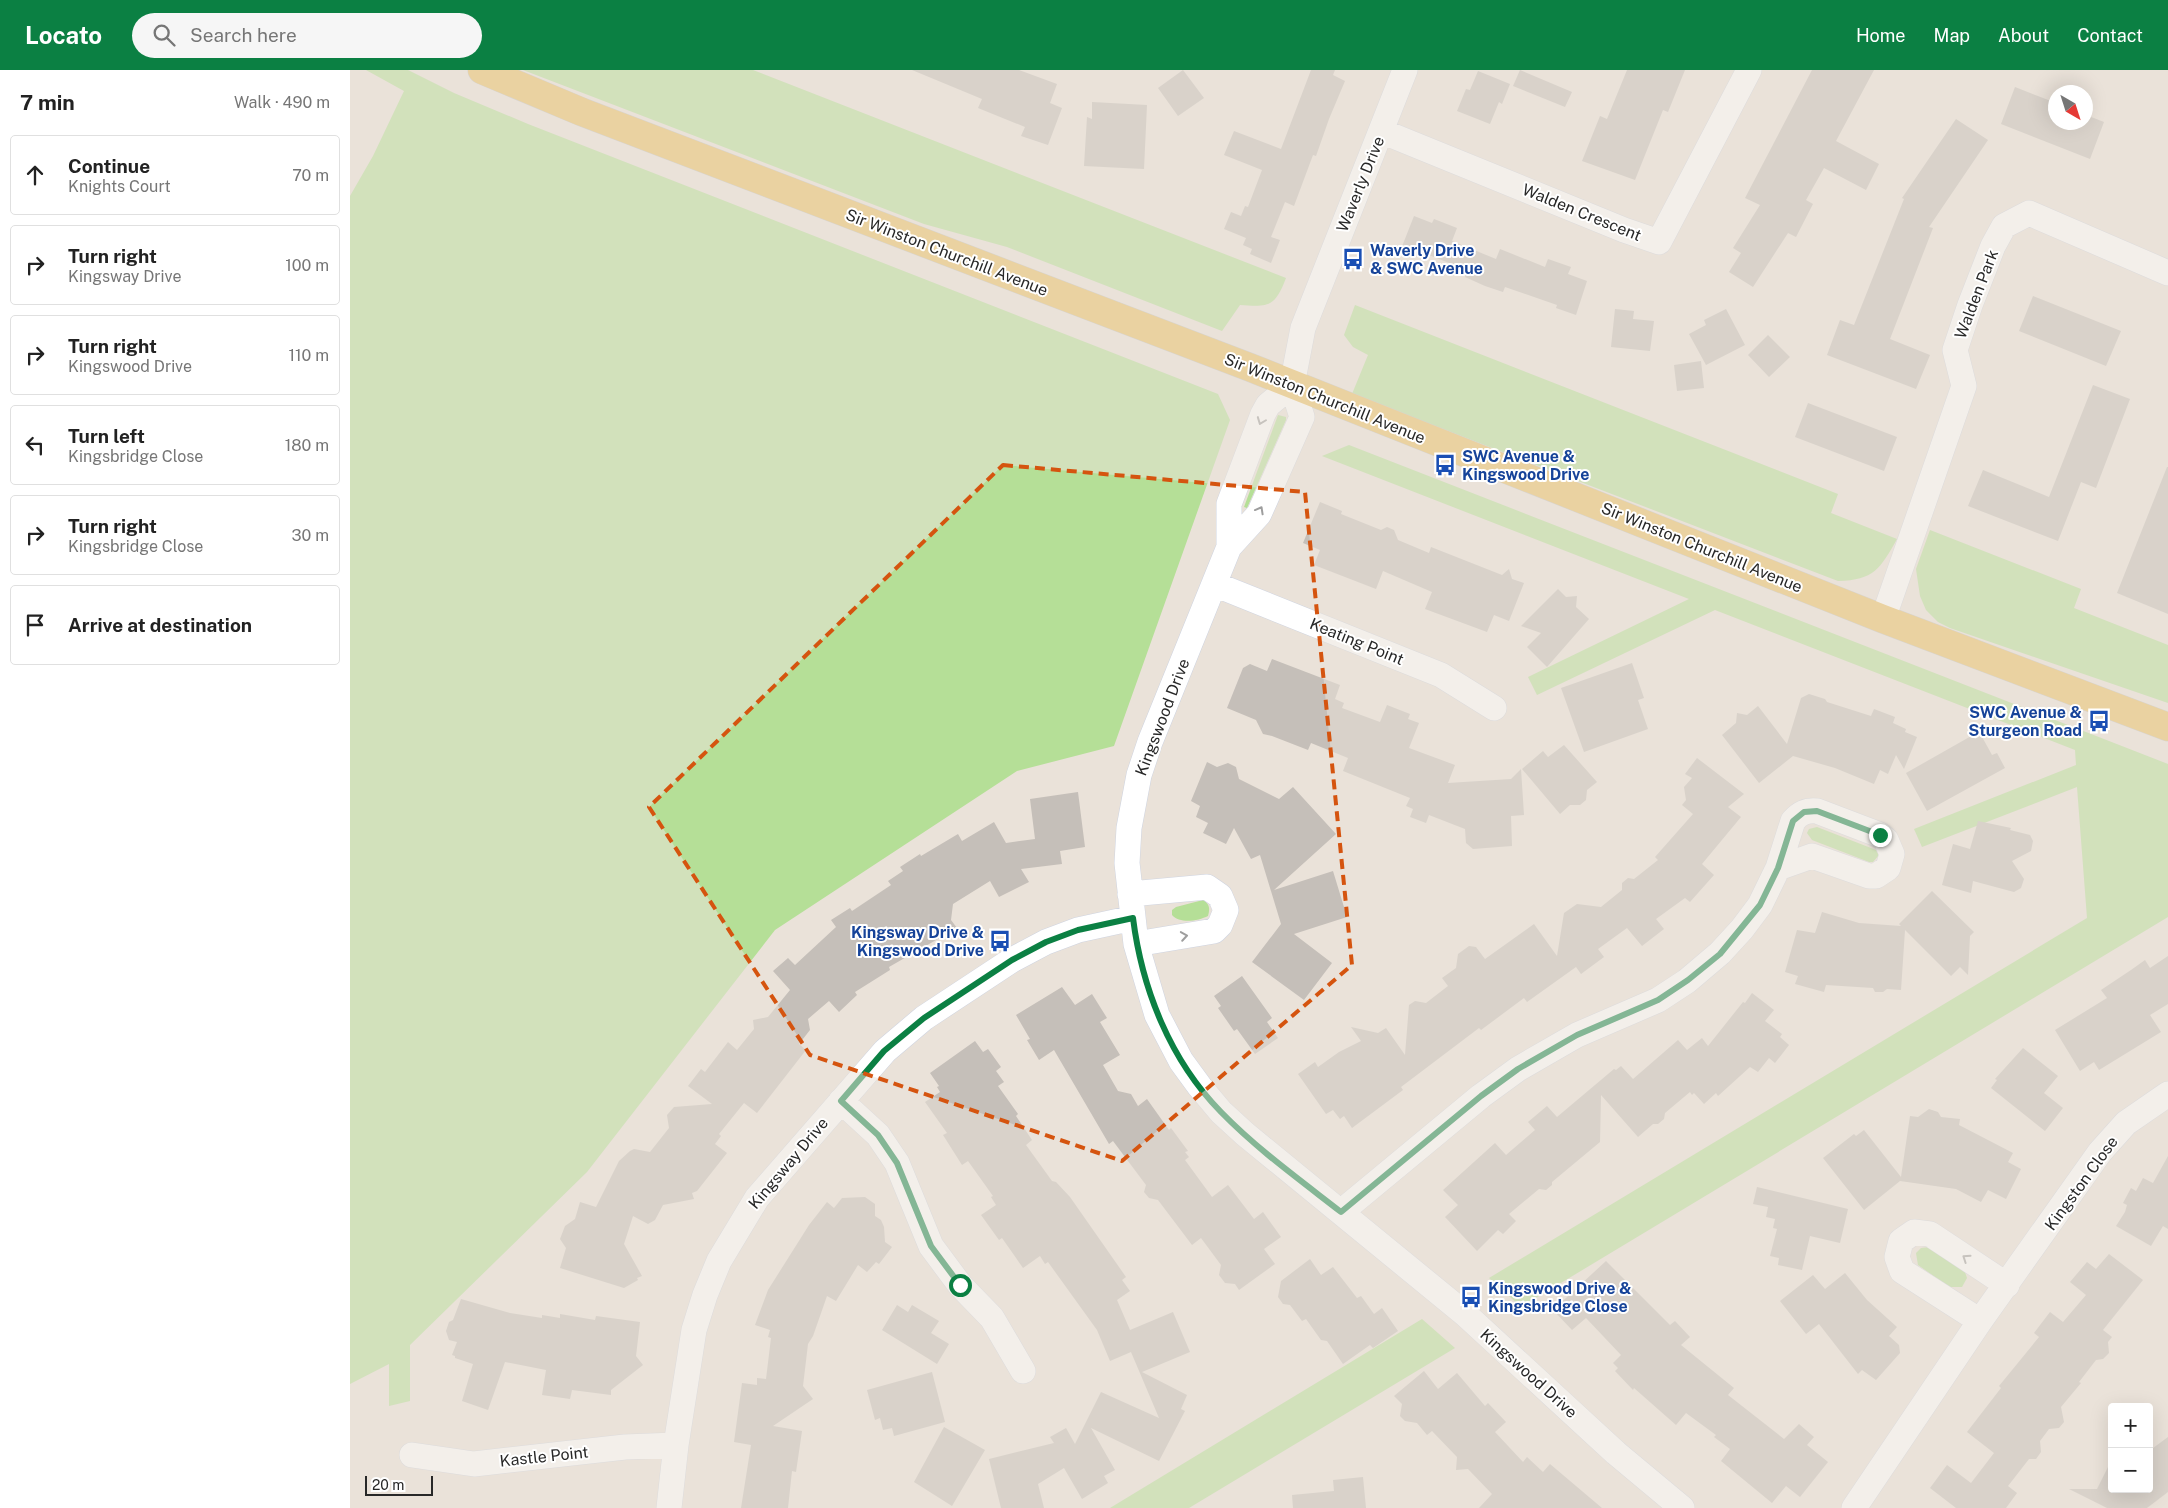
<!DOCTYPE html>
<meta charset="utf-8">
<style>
:root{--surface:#fff;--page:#f6f6f6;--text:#222;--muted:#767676;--line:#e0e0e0;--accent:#0b8043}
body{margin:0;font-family:"Public Sans",sans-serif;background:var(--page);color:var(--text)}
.controls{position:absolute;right:15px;bottom:15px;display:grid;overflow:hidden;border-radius:5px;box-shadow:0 5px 20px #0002}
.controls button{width:45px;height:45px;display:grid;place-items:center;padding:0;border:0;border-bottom:1px solid var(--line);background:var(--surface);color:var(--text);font:25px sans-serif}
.compass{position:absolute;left:1698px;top:15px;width:45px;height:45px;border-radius:50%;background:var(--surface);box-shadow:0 5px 20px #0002;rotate:141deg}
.scale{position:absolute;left:15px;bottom:12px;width:68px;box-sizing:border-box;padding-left:5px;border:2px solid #282828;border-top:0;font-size:14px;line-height:18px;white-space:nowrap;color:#282828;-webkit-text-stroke:4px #fff;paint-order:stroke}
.stop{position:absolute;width:15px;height:15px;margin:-11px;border:4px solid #0b8043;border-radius:50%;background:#fff}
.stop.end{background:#0b8043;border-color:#fff;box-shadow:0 1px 5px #0008}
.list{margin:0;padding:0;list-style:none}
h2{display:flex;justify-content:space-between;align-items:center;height:65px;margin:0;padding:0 20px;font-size:21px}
h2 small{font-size:16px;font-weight:400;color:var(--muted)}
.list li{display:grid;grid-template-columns:32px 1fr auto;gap:15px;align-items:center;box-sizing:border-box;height:80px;margin:0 10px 10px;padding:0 10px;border:1px solid var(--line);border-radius:5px}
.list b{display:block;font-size:19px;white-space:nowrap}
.list p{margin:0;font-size:16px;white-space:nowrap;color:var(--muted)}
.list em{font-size:16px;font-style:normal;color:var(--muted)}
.icon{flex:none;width:28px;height:28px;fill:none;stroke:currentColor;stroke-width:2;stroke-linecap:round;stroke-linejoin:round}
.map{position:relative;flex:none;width:1818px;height:1438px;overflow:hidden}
header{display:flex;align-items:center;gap:30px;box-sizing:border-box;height:70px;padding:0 25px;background:var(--accent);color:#fff}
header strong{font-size:24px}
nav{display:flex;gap:28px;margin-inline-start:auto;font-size:18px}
.search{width:350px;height:45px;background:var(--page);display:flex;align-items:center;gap:12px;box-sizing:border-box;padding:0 18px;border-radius:28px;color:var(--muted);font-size:19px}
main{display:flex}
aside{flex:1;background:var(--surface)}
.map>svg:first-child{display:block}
.green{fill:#b5df97}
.building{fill:#c5bfb9}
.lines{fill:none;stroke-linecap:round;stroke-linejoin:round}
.minor-casing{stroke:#cfd4e0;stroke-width:26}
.major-casing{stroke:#c3c3c3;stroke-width:29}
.minor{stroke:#fff;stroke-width:25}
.major{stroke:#ebbf5d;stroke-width:28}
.oneway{stroke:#9e9e9e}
.route{stroke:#0b8043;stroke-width:6}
.marked{fill:none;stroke:#d5540f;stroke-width:4;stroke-dasharray:10 6;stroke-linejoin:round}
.labels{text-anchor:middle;stroke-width:4;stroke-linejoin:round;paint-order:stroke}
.street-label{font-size:16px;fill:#282828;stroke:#fff}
.transit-label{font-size:16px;font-weight:bold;fill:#164399;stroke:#fff;text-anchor:start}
</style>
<header>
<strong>Locato</strong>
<div class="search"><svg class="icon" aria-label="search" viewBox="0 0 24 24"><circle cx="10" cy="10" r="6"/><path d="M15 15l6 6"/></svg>Search here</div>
<nav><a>Home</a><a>Map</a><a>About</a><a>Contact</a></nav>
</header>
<main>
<aside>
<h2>7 min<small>Walk · 490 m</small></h2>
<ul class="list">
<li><svg class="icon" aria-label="ahead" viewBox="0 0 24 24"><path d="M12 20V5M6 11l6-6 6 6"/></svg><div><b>Continue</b><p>Knights Court</p></div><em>70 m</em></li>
<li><svg class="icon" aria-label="right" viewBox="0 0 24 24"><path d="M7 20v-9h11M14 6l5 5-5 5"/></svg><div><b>Turn right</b><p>Kingsway Drive</p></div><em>100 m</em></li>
<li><svg class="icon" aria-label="right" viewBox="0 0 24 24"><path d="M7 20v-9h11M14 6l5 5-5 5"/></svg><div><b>Turn right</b><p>Kingswood Drive</p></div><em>110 m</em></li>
<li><svg class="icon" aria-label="left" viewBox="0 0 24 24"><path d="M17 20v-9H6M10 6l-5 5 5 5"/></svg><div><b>Turn left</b><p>Kingsbridge Close</p></div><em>180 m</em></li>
<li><svg class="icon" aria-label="right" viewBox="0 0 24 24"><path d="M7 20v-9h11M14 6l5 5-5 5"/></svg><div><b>Turn right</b><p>Kingsbridge Close</p></div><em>30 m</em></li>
<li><svg class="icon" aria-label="arrive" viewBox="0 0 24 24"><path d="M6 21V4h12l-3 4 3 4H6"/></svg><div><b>Arrive at destination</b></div></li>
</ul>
</aside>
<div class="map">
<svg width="1818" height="1438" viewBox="0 0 1818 1438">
<rect width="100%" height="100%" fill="#eae2d9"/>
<path class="green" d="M16,0H58L104,23L178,54L868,324L880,350L764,676L667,701L425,860L237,1102L60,1275V1331L39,1336V1294L0,1314V126L23,86L54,21Z
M173,0H403L936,208C925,237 919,237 890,235L872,261L657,177L574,154Z
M1005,235L1488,424L1481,443L1547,469C1530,499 1524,510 1488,511L1002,324L1018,285L1003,277L994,265Z
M928,345L936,347V350L897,438L894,437Z
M999,375L1818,694V847L1171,1237L1139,1208L1737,848L1727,717L1572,777L1564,759L1726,695L1725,680L1365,540L1187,625L1178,607L1339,529L972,386Z
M1580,460L1731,519L1724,538L1818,575V633L1600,558L1588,552L1576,540L1570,526L1566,499Z
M1467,757L1526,780L1529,785L1523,792H1519L1462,770L1457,763L1459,759Z
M853,830C860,834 860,839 858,846C848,851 830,854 822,845V840L826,837Z
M1580,1177L1615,1202L1617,1208L1612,1217H1599L1568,1195L1566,1183L1571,1178Z
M1072,1249L1105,1278L839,1438H760Z"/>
<path class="building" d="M562,0H669L707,14L700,33L712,38L698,75L671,66L675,57L628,38L632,29Z
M833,0L854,28L828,46L808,18Z
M961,0H985L983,5L995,11L979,49L966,86L963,85L944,136L935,132L921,167L930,170L921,193L900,184L902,179L893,175L896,168L874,159L881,142L891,146L895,136L898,137L912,100L874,85L884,61L931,79Z
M1170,0L1222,22L1215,37L1163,16Z
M1277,0H1335L1318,42L1313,40L1285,110L1232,91L1250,46L1257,49Z
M1462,0H1524L1486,71L1529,94L1516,120L1474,98L1456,130L1463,134L1446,167L1438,163L1403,217L1379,202L1391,183L1383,178L1410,135L1395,128Z
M1128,1L1160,14L1152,34L1149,32L1140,54L1107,41L1116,19L1120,20Z
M1665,17L1706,33V52H1736V45L1754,52L1740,89L1651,54Z
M742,32L797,35L794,99L734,96L737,47L742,49Z
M1606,49L1638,70L1579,157L1583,158L1540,269L1580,285L1566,319L1477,285L1490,250L1504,255L1554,129L1552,128Z
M1064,146L1082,153L1084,149L1107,158L1102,171L1146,189L1150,179L1195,197L1198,189L1221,197L1218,204L1237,211L1226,245L1206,238L1207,235L1155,217L1153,222L1135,216L1115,207L1117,200L1071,182L1069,186L1051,179Z
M1683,226L1771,261L1756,296L1669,261Z
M1265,239L1284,241L1283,249L1304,251L1300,281L1261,277Z
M1376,239L1395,275L1356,295L1339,264L1356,255L1354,250Z
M1418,265L1440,287L1419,307L1398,285Z
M1351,291L1354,318L1327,321L1324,295Z
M1743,315L1780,329L1746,418L1731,412L1708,471L1618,436L1633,400L1699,427Z
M1458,333L1547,367L1534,401L1445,367Z
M1817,397H1818V544L1767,523Z
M970,432L992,441L991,444L1031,460L1037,457L1044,460L1048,470L1079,483L1081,477L1152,505L1159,499L1162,509L1174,513L1159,551L1144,545L1137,562L1075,539L1082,522L1033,501L1026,519L964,495L970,480L953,473Z
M1208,519L1216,527L1227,526L1226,537L1239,549L1197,597L1177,577L1191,563L1171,556Z
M922,589L990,615L985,629L994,633L992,638L1030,652L1037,635L1060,644L1058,649L1069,653L1059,678L1105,695L1098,713L1161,709L1171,699L1174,745L1161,746L1162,776L1123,779L1116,773L1115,759L1079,745L1076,753L1060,747L1063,739L1056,736L1060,728L993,701L998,688L961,673L958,680L922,666L913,664L906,650L877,638L893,598L900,594L917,601Z
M1282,593L1294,628L1288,630L1298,659L1234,682L1211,618Z
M1459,624L1475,629L1477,632L1521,646L1524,639L1545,647L1543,653L1556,659L1555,662L1567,667L1554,699L1546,685L1538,704L1530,700L1524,714L1485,698L1443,686L1409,713L1372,665L1386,653L1387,643L1397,645L1408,636L1437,674L1451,628Z
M1623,665L1625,669L1631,665L1642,685L1647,683L1655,698L1577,741L1556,703Z
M1214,675L1247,712L1237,720L1236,730L1230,735H1220L1210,744L1172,699L1193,681L1198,687Z
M1347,688L1394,724L1378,737L1391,747L1352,794L1364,805L1340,832L1335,828L1306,849L1314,859L1292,876L1277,858L1248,879L1254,887L1231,904L1226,897L1177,932L1174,928L1131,960L1129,958L1051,1017L1053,1020L1002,1058L994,1046L990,1049L983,1040L976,1044L948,1004L965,992L968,997L989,982L1011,971L1001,957L1028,963L1036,958L1055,985L1059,935L1065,931L1076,933L1098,916L1092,908L1106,898L1108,884L1119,876L1126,877L1135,889L1184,854L1207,886L1214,843L1227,834L1251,837L1272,820V813L1278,808L1284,809L1308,790L1305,787L1343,744L1332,735L1336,730L1334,717L1342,708L1335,704Z
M857,692L867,697L878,693L886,697L889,709L929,729L943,717L986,764L924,820L983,801L997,847L944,864L982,893L954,930L902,892L931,854L910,785L901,789L884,758L876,774L853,763L858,753L846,747L850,736L841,731Z
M728,722L735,777L710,781L712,794L671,799L679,812L649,827L640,811L603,834L601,850L607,858L539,897L540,900L505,922L507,925L489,942L479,931L458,949L460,960L449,974L456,980L407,1043L394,1033L369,1064L371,1066L365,1074L377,1083L347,1121L342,1123L344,1129L313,1135L305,1150L298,1154L283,1146L274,1174L292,1206L287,1208L288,1210L274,1218L210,1198L216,1178L210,1169L215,1156L225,1149L230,1132L246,1137L269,1091L280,1081L284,1079L300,1082L319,1058L317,1045L324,1037L362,1034L338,1016L351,999L355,1002L378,972L387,980L404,959L403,950L418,947L440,920L423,901L438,888L445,895L486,857L481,850L500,838L502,841L541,815L538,811L553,801L550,797L570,784L571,786L608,764L612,771L644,752L656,773L685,769L680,729Z
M1628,751L1661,758L1660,760L1680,765L1683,771L1681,781L1662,791L1674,809L1671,818L1664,822L1623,811L1621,823L1592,815L1603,774L1620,779Z
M1582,821L1624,862L1620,866L1618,905L1610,897L1601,906L1555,860L1551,920L1537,919L1533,922H1525L1523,918L1476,915L1474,922L1445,914L1448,906L1435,902L1447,860L1465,863L1472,842L1509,853L1551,856L1549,854Z
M1818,886V934L1800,945L1811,962L1749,1000L1744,992L1730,1001L1705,960L1757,928L1751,920L1781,900L1795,890L1800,898Z
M892,906L922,948L917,952L928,968L905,984L887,959L884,961L868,938L871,936L864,926Z
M712,917L725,935L742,924L757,948L750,952L770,985L753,995L768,1021L781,1024L788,1036L797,1029L819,1060L821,1058L838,1081L835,1082L839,1087L835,1090L862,1127L878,1115L904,1149L913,1142L931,1167L914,1179L925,1194L889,1220L885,1214L875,1213L869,1205L871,1195L851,1168L842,1175L808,1130L799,1128L794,1122L796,1115L763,1071L759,1074L704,980L689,990L677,970L680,969L666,945Z
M1402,923L1424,940L1415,951L1432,964L1430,967L1439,975L1425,993L1419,988L1408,1002L1400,997L1368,1026L1366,1023L1354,1034L1344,1023L1342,1025L1340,1022L1315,1043L1314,1049L1308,1054H1303L1288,1067L1251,1025L1250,1072L1202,1112V1115L1196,1120L1189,1119L1159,1144L1166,1151L1153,1164L1148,1160L1127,1181L1095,1147L1108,1135L1093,1120L1145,1073L1156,1085L1185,1060L1178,1052L1197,1036L1207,1047L1264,999L1266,1000L1271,996L1283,1009L1328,970L1337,980L1352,968L1358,976L1393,932L1395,933Z
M625,971L633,982L638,979L651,997L646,1001L654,1012L648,1016L668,1044L666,1046L682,1070L676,1075L702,1111L706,1112L720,1127L776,1207L772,1210L780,1221L767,1230L780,1260L823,1242L840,1282L792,1302L837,1325L831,1339L835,1341L809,1391L741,1358L765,1400L754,1406L758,1413L732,1429L714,1398L688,1414L694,1438H651L639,1389L704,1373L700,1367L716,1358L725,1374L751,1322L809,1348L781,1282L760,1291L747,1260L698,1192L695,1194L690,1186L673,1198L652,1168L649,1170L631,1145L646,1135L641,1127L643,1126L618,1091L612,1095L593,1065L597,1063L575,1032L590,1022L587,1017L589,1016L580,1003Z
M1673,978L1708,1006L1694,1023L1713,1038L1695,1061L1641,1018L1647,1010L1645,1009Z
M1579,1039L1588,1042L1591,1047L1610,1049L1609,1055L1663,1083L1658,1092L1671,1099L1656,1129L1638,1120L1631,1132L1606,1119L1550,1111L1514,1140L1473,1088L1504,1064L1506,1066L1514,1060L1551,1107L1560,1046L1568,1047Z
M1818,1086V1159L1813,1156L1801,1176L1766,1156L1775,1142L1777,1135L1773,1133L1781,1118L1786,1121L1793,1108L1803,1113Z
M1407,1117L1498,1139L1490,1173L1460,1166L1452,1200L1428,1195L1429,1188L1420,1186L1427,1159L1423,1158L1425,1149L1416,1147L1418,1137L1403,1134Z
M515,1127L525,1134V1146L531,1150L534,1157L535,1172L542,1177L529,1194L526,1192L517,1202L508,1195L486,1231L477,1226L463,1266L458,1274L453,1316L463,1329L423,1356L452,1361L446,1402L442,1401L438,1438H391L401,1375L384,1372L392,1313L407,1315V1308L416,1309L421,1268L418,1267L420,1260L405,1255L418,1220L459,1155L477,1132L484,1138L492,1128Z
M1759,1184L1793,1210L1753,1260L1762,1267L1758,1272L1759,1283L1753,1289L1746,1290L1729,1312L1731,1313L1711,1337L1714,1352L1709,1358L1699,1359L1690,1371L1691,1382L1686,1389H1679L1658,1416L1667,1423L1656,1438H1606L1580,1418L1597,1395L1621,1413L1644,1383L1617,1362L1651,1318L1649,1316L1689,1267L1684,1263L1700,1242L1713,1252L1736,1225L1720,1212L1737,1192L1746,1199Z
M960,1189L971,1205L983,1197L1007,1228L1011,1226L1024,1244L1032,1238L1048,1261L1023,1278L1020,1275L993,1294L977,1271L971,1270L956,1249L952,1251L940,1235L933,1234L928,1227L931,1211Z
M1256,1191L1320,1255L1325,1251L1340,1267L1331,1275L1384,1318L1378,1325L1434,1369L1449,1354L1464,1367L1457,1375L1478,1392L1450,1427L1436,1416L1422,1433L1371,1391L1380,1379L1364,1367L1366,1365L1336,1343L1326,1355L1284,1318L1283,1320L1265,1301L1268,1298L1263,1293L1271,1285L1236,1248L1222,1260L1203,1240Z
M1495,1203L1517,1230L1547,1257L1539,1266L1549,1275L1550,1283L1526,1310L1512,1300L1508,1304L1469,1254L1456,1264L1430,1231L1463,1205L1475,1219Z
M111,1229L160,1243L192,1248V1245L210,1248V1244L245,1250L246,1246L290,1252L286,1286L293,1295L261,1320V1325L222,1320L220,1329L192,1325L196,1300L155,1292L138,1340L112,1331L123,1294L105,1288V1286L102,1285L107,1272L99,1270L96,1261L99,1252L103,1250Z
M547,1235L558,1242L562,1235L589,1251L581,1263L599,1274L587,1294L532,1260Z
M1074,1301L1088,1319L1107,1303L1135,1336L1138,1333L1156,1352L1145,1362L1173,1392L1177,1387L1193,1402L1200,1394L1252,1438H1129L1142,1424L1118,1399L1106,1400L1107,1387L1082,1361L1077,1365L1067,1353L1055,1351L1050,1346L1052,1334L1044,1326Z
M582,1302L595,1352L544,1366L542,1358L533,1360L530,1348L525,1350L517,1320Z
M594,1357L635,1380L602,1436L564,1412Z
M1818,1367V1422L1797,1438H1757L1719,1419H1747L1762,1389V1419H1799V1381Z
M1013,1407L1016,1438H943L942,1425L984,1421L983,1410Z"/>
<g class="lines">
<g class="minor-casing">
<path id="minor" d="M1031,61L1274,160L1309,172L1399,0
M942,315L918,335L913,344L879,434V477L800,672L789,705L779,758L777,793L786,874L807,945L831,991L850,1017L871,1042L895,1064L1115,1244L1266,1383L1332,1438
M879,477L909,444L952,347L942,315L953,258L1055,0
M864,514L1091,605L1144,638
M1533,549L1614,316L1605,280L1620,235L1643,176L1654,156L1679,143L1818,203
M780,824L857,817L870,826L876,840L870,855L864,861L786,874
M491,1031L528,1065L547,1093L581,1176L610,1215L642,1248L673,1301
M991,1142L1131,1026L1168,999L1227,965L1308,930L1337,911L1370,883L1392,859L1410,835L1428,798L1462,786L1519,806H1526L1538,798L1542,784L1536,770L1530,765L1467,741C1456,740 1450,743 1443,751L1428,798
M1630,1251L1552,1201L1547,1187L1551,1171L1564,1162L1580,1164L1657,1215
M62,1385L124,1394L275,1377L326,1375
M319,1438L326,1375L344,1260L355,1225L369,1191L407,1128L535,981L574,948L662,890L696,872L728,860L783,848
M1504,1438L1630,1251L1750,1082L1776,1053L1818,1024"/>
</g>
<g class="major-casing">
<path id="major" d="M132,0L232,42L899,297L1533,549L1818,657"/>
</g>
<use href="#minor" class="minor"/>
<use href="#major" class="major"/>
</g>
<defs><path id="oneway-chevron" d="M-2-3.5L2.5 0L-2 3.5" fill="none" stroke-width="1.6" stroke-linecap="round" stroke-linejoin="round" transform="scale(1.25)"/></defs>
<g class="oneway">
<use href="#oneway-chevron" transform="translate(911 351) rotate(111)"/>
<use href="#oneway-chevron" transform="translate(910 440) rotate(-61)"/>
<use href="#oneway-chevron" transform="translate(834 866) rotate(-9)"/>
<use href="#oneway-chevron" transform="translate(1616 1188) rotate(-146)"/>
</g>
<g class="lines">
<path class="route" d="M610,1215L581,1176L547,1093L528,1065L491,1031L534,981L574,948L662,890L696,872L728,860L783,848C792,919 820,990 871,1042C907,1079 950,1110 991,1142L1131,1026L1168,999L1227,965L1308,930L1338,910L1370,884L1410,835L1428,798L1443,751L1454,742L1467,741L1530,765"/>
</g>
<path d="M0 0H1818V1438H0ZM653,395L955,422L1002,895L772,1091L460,985L299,737Z" fill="#eae2d9" fill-opacity=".55" fill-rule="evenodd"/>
<path class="marked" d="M653,395L955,422L1002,895L772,1091L460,985L299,737Z"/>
<defs>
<g id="bus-bare" transform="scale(1.725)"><path d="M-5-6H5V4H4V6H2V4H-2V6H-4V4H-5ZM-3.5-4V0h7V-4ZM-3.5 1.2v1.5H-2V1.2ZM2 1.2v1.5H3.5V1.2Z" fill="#1a4fb4" stroke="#fff" stroke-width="2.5" paint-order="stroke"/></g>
</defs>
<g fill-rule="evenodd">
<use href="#bus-bare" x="1003" y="189"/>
<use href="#bus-bare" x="1095" y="395"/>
<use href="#bus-bare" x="1749" y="651"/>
<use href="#bus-bare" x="650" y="871"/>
<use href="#bus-bare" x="1121" y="1227"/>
</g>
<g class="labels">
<g class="street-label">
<text transform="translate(1010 114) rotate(-68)" y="6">Waverly Drive</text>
<text transform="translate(1232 142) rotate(22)" y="6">Walden Crescent</text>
<text transform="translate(597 182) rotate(21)" y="6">Sir Winston Churchill Avenue</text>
<text transform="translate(1626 224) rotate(-69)" y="6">Walden Park</text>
<text transform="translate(975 328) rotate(22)" y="6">Sir Winston Churchill Avenue</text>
<text transform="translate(1352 477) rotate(22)" y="6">Sir Winston Churchill Avenue</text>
<text transform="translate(1007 571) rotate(22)" y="6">Keating Point</text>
<text transform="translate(812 647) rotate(-69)" y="6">Kingswood Drive</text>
<text transform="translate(438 1093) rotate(-50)" y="6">Kingsway Drive</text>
<text transform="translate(1731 1113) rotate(-54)" y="6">Kingston Close</text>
<text transform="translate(1179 1303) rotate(42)" y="6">Kingswood Drive</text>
<text transform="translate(194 1386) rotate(-6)" y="6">Kastle Point</text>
</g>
<g class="transit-label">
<text x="1020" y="186">Waverly Drive<tspan x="1020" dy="18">&amp; SWC Avenue</tspan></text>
<text x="1112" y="392">SWC Avenue &amp;<tspan x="1112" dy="18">Kingswood Drive</tspan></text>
<text x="1732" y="648" text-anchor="end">SWC Avenue &amp;<tspan x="1732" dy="18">Sturgeon Road</tspan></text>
<text x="634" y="868" text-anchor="end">Kingsway Drive &amp;<tspan x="634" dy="18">Kingswood Drive</tspan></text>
<text x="1138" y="1224">Kingswood Drive &amp;<tspan x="1138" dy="18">Kingsbridge Close</tspan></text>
</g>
</g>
</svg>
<div class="controls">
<button>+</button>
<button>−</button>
</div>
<svg class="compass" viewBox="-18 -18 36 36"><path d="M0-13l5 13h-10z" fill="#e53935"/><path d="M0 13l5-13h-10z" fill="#767676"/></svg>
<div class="scale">20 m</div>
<div class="stop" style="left:610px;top:1215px"></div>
<div class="stop end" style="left:1530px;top:765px"></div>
</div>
</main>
